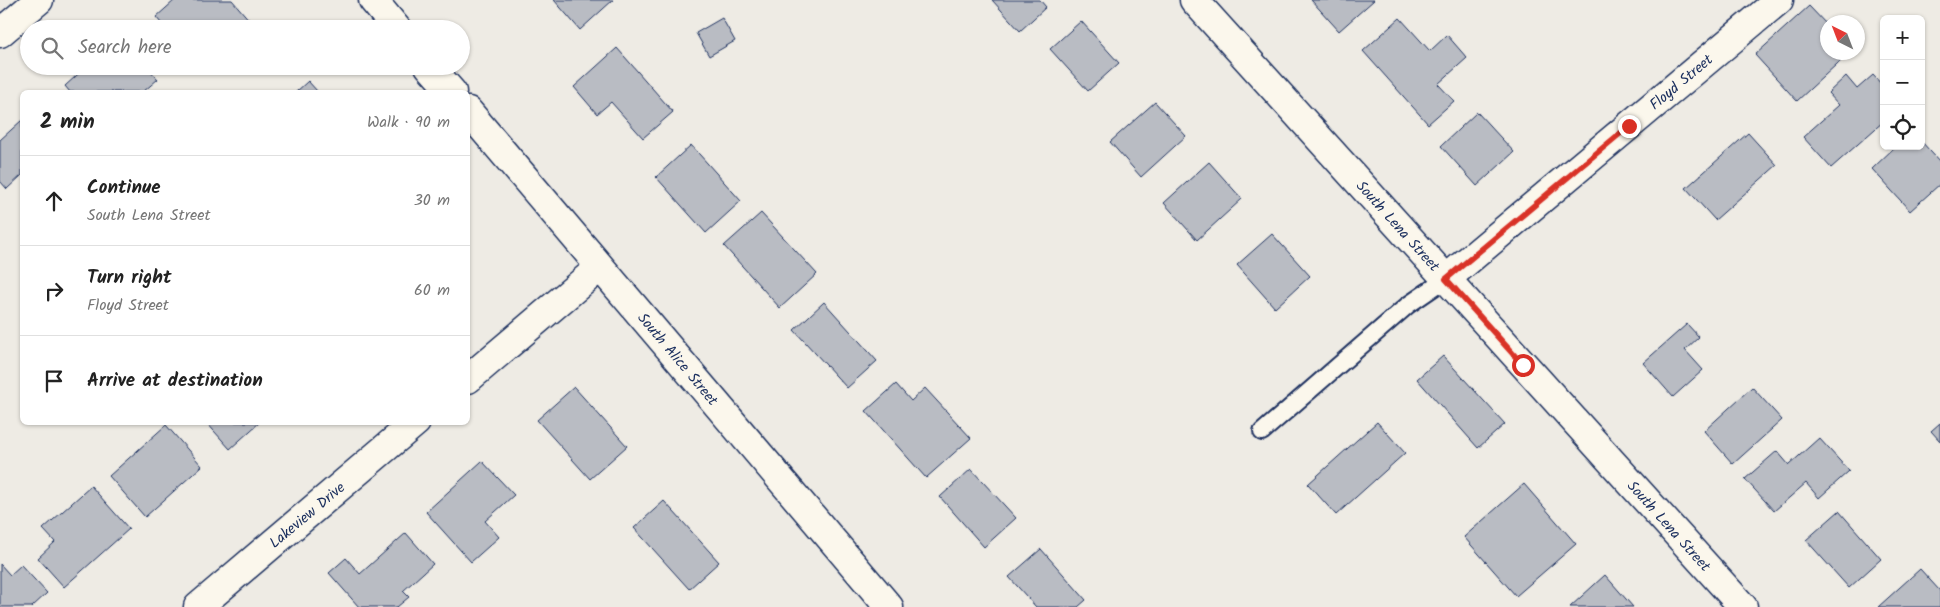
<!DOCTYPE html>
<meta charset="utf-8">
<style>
:root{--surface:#fff;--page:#f6f6f6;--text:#222;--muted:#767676;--line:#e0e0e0}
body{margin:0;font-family:Kalam,sans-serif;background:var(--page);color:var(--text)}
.controls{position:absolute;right:15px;top:15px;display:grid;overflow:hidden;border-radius:8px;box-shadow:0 1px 4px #0004}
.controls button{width:45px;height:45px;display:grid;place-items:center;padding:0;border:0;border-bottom:1px solid var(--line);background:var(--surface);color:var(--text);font:25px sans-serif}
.compass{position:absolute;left:1820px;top:15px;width:45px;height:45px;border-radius:50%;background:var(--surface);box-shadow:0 1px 4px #0004;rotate:318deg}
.stop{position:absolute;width:15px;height:15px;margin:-11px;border:4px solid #d93025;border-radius:50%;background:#fff}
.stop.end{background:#d93025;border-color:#fff;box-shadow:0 1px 5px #0008}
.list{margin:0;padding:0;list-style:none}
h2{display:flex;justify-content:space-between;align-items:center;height:65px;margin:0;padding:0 20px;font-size:21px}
h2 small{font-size:16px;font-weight:400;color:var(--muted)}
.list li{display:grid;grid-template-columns:32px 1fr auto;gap:15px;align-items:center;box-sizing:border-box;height:90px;padding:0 20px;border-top:1px solid var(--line)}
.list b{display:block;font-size:19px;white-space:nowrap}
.list p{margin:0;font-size:16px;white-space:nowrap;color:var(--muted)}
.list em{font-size:16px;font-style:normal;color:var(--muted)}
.icon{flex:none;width:28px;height:28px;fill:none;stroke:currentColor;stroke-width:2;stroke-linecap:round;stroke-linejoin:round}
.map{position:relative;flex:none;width:1940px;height:607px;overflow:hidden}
.search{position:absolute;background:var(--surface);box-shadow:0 1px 4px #0004;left:20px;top:20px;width:450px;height:55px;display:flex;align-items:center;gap:12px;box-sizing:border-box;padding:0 18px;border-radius:28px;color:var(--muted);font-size:19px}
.panel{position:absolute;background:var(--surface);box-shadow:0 1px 4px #0004;left:20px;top:90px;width:450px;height:335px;border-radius:8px}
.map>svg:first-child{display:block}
.building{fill:#b9bcc3;stroke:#1b2f5e}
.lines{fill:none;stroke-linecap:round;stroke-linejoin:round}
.service-casing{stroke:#1b2f5e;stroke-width:20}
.minor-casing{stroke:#1b2f5e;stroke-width:31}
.service{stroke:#fbf7ec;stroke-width:16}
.minor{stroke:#fbf7ec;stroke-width:28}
.route{stroke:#d93025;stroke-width:6}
.labels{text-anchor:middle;stroke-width:4;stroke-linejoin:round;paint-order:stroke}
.street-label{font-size:15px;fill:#1b2f5e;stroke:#fbf7ec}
</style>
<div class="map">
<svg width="1940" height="607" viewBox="0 0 1940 607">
<rect width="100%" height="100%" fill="#eeebe4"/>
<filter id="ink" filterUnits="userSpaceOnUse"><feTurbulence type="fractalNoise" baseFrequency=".02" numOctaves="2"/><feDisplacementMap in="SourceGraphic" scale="10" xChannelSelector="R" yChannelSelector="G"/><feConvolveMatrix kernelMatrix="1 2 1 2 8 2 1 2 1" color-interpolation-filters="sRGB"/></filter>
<g filter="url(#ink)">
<path class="building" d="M175,0H232L251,22L243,29H166L156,17Z
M554,0H613L580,30Z
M992,0H1040L1046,7L1020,31Z
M1311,0H1374L1339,31Z
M1809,6L1828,26V52H1850L1797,101L1755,55Z
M722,18L735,41L709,56L696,33Z
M1400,18L1430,51L1447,35L1467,58L1438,84L1454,101L1428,124L1363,51Z
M1081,21L1119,63L1088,91L1050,49Z
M617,48L673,112L643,138L611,102L597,114L574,87Z
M87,66H146L158,79L143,92H70L65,86Z
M1873,75L1884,87V121L1831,168L1803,137L1839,105L1828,93L1846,76L1857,89Z
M308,81L318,92H296Z
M1155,102L1186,136L1141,177L1110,142Z
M1477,112L1514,152L1477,186L1441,146Z
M22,120V175L7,189L0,181V140Z
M1748,133L1777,165L1715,220L1686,188Z
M1921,141L1940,162V184L1910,211L1872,169L1896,146H1921Z
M691,145L741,201L706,233L656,177Z
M1209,162L1242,199L1197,240L1164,203Z
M761,213L817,274L780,308L724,246Z
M1272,234L1310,276L1275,308L1237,265Z
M824,302L877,361L847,388L794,330Z
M1687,324L1699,337L1685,350L1703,370L1673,397L1643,363Z
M1443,356L1505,424L1478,448L1417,379Z
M896,384L911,401L925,388L971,438L926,478L866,411Z
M574,387L627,446L590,479L537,420Z
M1752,387L1782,420L1733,464L1704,431Z
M206,422H260L230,449Z
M1377,422L1405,453L1336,515L1308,484Z
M1940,423V441L1931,431Z
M166,425L202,466L145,517L109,476Z
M1819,438L1849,471L1819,498L1806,483L1774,511L1745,479L1777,451L1789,465Z
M482,461L514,495L485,521L499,537L471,562L426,512Z
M971,469L1016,518L984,547L940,497Z
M1524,484L1576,544L1516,596L1464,537Z
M91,486L129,529L64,587L38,558L55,542L43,529Z
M664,501L719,562L689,589L634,528Z
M1839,511L1881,559L1849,588L1806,540Z
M406,533L433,564L403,591L409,597L397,607H359L329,573L346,558L360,574Z
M1041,549L1086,600L1078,607H1036L1009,577Z
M0,564L10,575L21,565L47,593L32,607H0Z
M1920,569L1940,591V607H1878Z
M1605,575L1633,607H1570Z"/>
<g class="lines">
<g class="service-casing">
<path id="service" d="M1262,432L1408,305L1446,279"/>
</g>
<g class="minor-casing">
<path id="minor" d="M373,0L397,29
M1194,0L1743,607
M0,33L39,0
M429,66L452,92
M468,111L889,607
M1446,279L1779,0
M468,379L600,267
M198,607L416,422"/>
</g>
<use href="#service" class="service"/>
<use href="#minor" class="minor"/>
</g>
</g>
<g class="lines" filter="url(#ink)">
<path class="route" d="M1523,365L1446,279L1629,126"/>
</g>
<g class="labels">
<g class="street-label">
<text transform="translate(1681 82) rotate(-40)" y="5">Floyd Street</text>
<text transform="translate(1398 226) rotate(48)" y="5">South Lena Street</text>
<text transform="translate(678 359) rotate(50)" y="5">South Alice Street</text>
<text transform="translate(307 515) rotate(-40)" y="5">Lakeview Drive</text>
<text transform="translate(1669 526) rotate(48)" y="5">South Lena Street</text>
</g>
</g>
</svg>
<div class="controls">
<button>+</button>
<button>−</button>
<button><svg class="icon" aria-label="locate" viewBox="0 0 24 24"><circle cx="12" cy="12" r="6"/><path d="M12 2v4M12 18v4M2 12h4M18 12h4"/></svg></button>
</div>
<svg class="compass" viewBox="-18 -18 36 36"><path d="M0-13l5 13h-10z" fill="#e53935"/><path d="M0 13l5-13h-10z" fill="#767676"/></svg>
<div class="stop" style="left:1523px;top:365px"></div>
<div class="stop end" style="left:1629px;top:126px"></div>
<div class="search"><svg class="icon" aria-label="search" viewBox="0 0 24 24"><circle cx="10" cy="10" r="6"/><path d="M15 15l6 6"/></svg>Search here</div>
<section class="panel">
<h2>2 min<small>Walk · 90 m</small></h2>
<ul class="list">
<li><svg class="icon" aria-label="ahead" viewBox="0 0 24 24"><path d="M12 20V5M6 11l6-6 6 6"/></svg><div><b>Continue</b><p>South Lena Street</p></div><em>30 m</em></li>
<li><svg class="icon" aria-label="right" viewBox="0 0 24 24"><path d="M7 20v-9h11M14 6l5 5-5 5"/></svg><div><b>Turn right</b><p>Floyd Street</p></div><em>60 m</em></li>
<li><svg class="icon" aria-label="arrive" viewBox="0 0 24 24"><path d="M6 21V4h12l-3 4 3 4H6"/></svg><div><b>Arrive at destination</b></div></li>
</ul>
</section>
</div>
